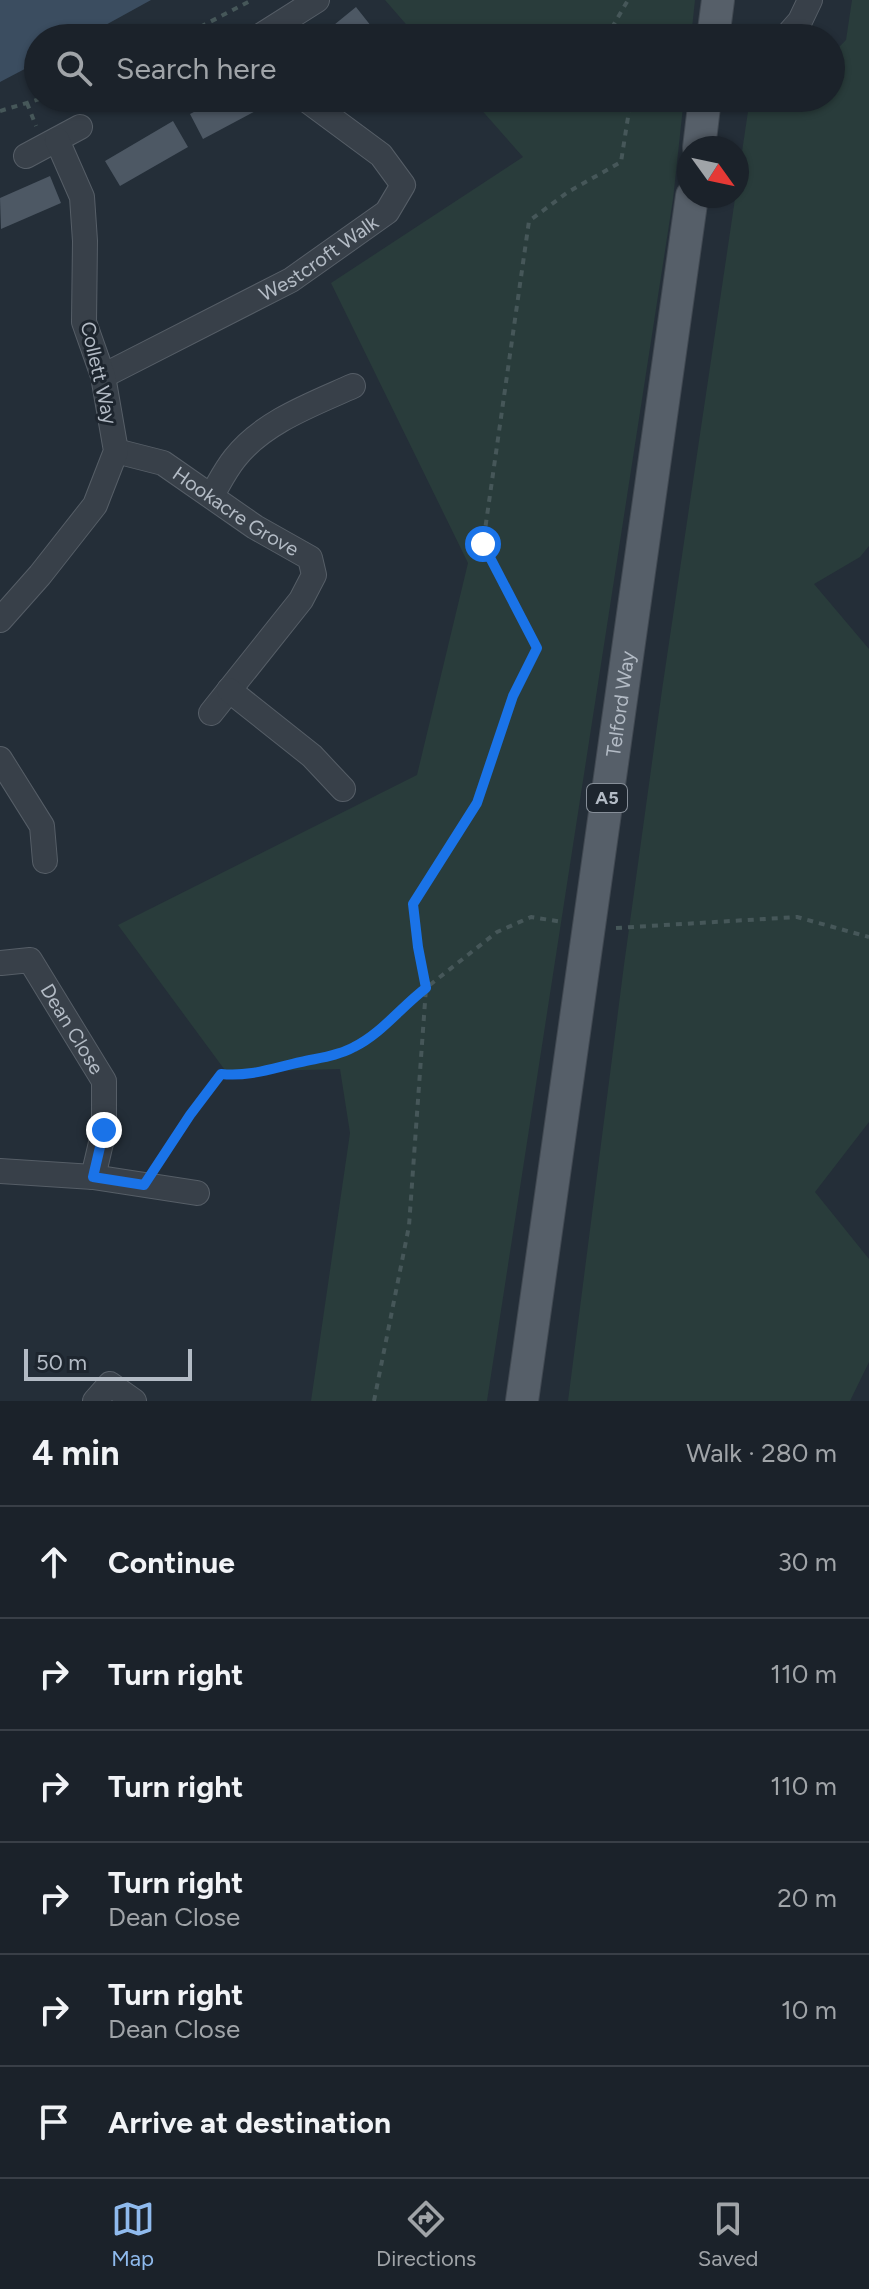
<!DOCTYPE html>
<meta charset="utf-8">
<style>
:root{--surface:#1b222a;--page:#242a32;--text:#f1f3f6;--muted:#a0a4a8;--line:#393f47;--accent:#8fbaed}
body{margin:0;font-family:Figtree,sans-serif;background:var(--page);color:var(--text)}
.compass{position:absolute;left:677px;top:136px;width:72px;height:72px;border-radius:50%;background:var(--surface);box-shadow:0 2px 6px #0004;rotate:123deg}
.scale{position:absolute;left:24px;bottom:20px;width:168px;box-sizing:border-box;padding-left:8px;border:4px solid #b3bbc5;border-top:0;font-size:22px;line-height:28px;white-space:nowrap;color:#b3bbc5;-webkit-text-stroke:6px #1d252e;paint-order:stroke}
.stop{position:absolute;width:24px;height:24px;margin:-18px;border:6px solid #1a73e8;border-radius:50%;background:#fff}
.stop.end{background:#1a73e8;border-color:#fff;box-shadow:0 2px 8px #0008}
.list{margin:0;padding:0;list-style:none}
h2{display:flex;justify-content:space-between;align-items:center;height:104px;margin:0;padding:0 32px;font-size:34px}
h2 small{font-size:26px;font-weight:400;color:var(--muted)}
.list li{display:grid;grid-template-columns:52px 1fr auto;gap:24px;align-items:center;box-sizing:border-box;height:112px;padding:0 32px;border-top:2px solid var(--line)}
.list b{display:block;font-size:30px;white-space:nowrap}
.list p{margin:0;font-size:26px;white-space:nowrap;color:var(--muted)}
.list em{font-size:26px;font-style:normal;color:var(--muted)}
.icon{flex:none;width:44px;height:44px;fill:none;stroke:currentColor;stroke-width:2;stroke-linecap:round;stroke-linejoin:round}
.map{position:relative;flex:none;width:869px;height:1401px;overflow:hidden}
.search{position:absolute;background:var(--surface);box-shadow:0 2px 6px #0004;left:24px;right:24px;top:24px;height:88px;display:flex;align-items:center;gap:20px;box-sizing:border-box;padding:0 28px;border-radius:44px;color:var(--muted);font-size:30px}
.sheet{height:776px;background:var(--surface)}
nav{display:flex;justify-content:space-around;align-items:center;box-sizing:border-box;height:112px;border-top:2px solid var(--line);background:var(--surface);font-size:22px;color:var(--muted)}
nav a{display:grid;justify-items:center;gap:4px}
nav .on{color:var(--accent)}
.map>svg:first-child{display:block}
.green{fill:#293c3b}
.water{fill:#3b4d60}
.building{fill:#4d5864}
.lines{fill:none;stroke-linecap:round;stroke-linejoin:round}
.minor-casing{stroke:#565e67;stroke-width:26}
.major-casing{stroke:#414952;stroke-width:34}
.path{stroke:#465759;stroke-width:4;stroke-dasharray:6 6;stroke-linecap:butt}
.minor{stroke:#384049;stroke-width:24}
.major{stroke:#565f69;stroke-width:32}
.route{stroke:#1a73e8;stroke-width:10}
.labels{text-anchor:middle;stroke-width:6;stroke-linejoin:round;paint-order:stroke}
.shield{fill:#1d252e;stroke:#868e98;stroke-width:2}
.shield-label{font-size:18px;font-weight:bold;fill:#b3bbc5}
.street-label{font-size:20px;fill:#b3bbc5;stroke:#1d252e}
</style>
<div class="map">
<svg width="869" height="1401" viewBox="0 0 869 1401">
<rect width="100%" height="100%" fill="#242e38"/>
<path class="green" d="M385,0H695L691,38H418Z
M852,0H869V546L860,557L814,584L869,649V1122L815,1192L869,1259V1362L850,1401H568L624,965L662,690L750,98H831V55L846,40Z
M471,98H684L673,199L487,1401H311L350,1133L340,1069L266,1071L230,1077L118,925L417,775L468,563L331,283L523,157Z"/>
<path class="water" d="M0,0H151L82,38H38V62L0,82Z"/>
<path class="building" d="M356,7L375,31L366,38H318Z
M221,98H280L203,139L190,114Z
M173,121L188,147L120,186L105,161Z
M50,176L61,203L1,229L0,198Z"/>
<g class="lines">
<g class="minor-casing">
<g id="minor">
<path d="M257,38L317,0"/>
<path d="M785,38L800,21L810,0"/>
<path d="M26,156L80,127"/>
<path id="s1" d="M103,376L291,280L387,212L403,185L381,155L304,98"/>
<path id="s2" d="M116,451L163,463L255,527L310,558L314,575L301,600L211,713"/>
<path d="M212,495C219,483 226,469 235,458C263,422 313,404 353,386"/>
<path d="M0,620L40,575L95,505L116,451L103,376L84,322L85,241L82,197L57,140"/>
<path d="M229,690L312,756L343,789"/>
<path d="M0,759L42,826L45,861"/>
<path id="s3" d="M1,963L30,960L104,1081V1130L93,1177L197,1193"/>
<path d="M0,1171L93,1177"/>
<path d="M95,1401L110,1384L134,1401"/>
</g>
</g>
<g class="major-casing">
<g id="major">
<path d="M713,38L718,0"/>
<path d="M699,148L705,98"/>
<path id="s4" d="M522,1401L692,196"/>
</g>
</g>
<path class="path" d="M179,38L252,0
M606,38L628,0
M27,103L36,126
M0,111L43,98
M616,928L797,917L869,937
M156,1166L190,1115L221,1074L242,1076L266,1071L325,1058L355,1047L375,1033L412,999L497,932L531,917L563,922
M374,1401L409,1226L426,988L418,947L413,904L477,803L513,696L537,648L483,544L529,221L568,192L621,162L631,98"/>
<use href="#minor" class="minor"/>
<use href="#major" class="major"/>
</g>
<g class="lines">
<path class="route" d="M104,1130L93,1177L144,1185L190,1115L221,1074C250,1077 273,1068 301,1062C318,1058 338,1056 354,1047C381,1034 402,1006 426,988L418,947L413,904L477,803L513,696L537,648L483,544"/>
</g>
<g class="labels">
<rect class="shield" x="587" y="784" width="40" height="28" rx="6"/>
<g class="shield-label">
<text x="607" y="804">A5</text>
</g>
<g class="street-label">
<text dy="7" stroke="none"><textPath href="#s1" startOffset="246">Westcroft Walk</textPath></text>
<text transform="translate(99 373) rotate(77)" y="7">Collett Way</text>
<text dy="7" stroke="none"><textPath href="#s2" startOffset="136">Hookacre Grove</textPath></text>
<text dy="7" stroke="none"><textPath href="#s4" startOffset="704">Telford Way</textPath></text>
<text dy="7" stroke="none"><textPath href="#s3" startOffset="110">Dean Close</textPath></text>
</g>
</g>
</svg>
<svg class="compass" viewBox="-18 -18 36 36"><path d="M0-13l5 13h-10z" fill="#e53935"/><path d="M0 13l5-13h-10z" fill="#a0a4a8"/></svg>
<div class="scale">50 m</div>
<div class="stop" style="left:483px;top:544px"></div>
<div class="stop end" style="left:104px;top:1130px"></div>
<div class="search"><svg class="icon" aria-label="search" viewBox="0 0 24 24"><circle cx="10" cy="10" r="6"/><path d="M15 15l6 6"/></svg>Search here</div>
</div>
<section class="sheet">
<h2>4 min<small>Walk · 280 m</small></h2>
<ul class="list">
<li><svg class="icon" aria-label="ahead" viewBox="0 0 24 24"><path d="M12 20V5M6 11l6-6 6 6"/></svg><div><b>Continue</b></div><em>30 m</em></li>
<li><svg class="icon" aria-label="right" viewBox="0 0 24 24"><path d="M7 20v-9h11M14 6l5 5-5 5"/></svg><div><b>Turn right</b></div><em>110 m</em></li>
<li><svg class="icon" aria-label="right" viewBox="0 0 24 24"><path d="M7 20v-9h11M14 6l5 5-5 5"/></svg><div><b>Turn right</b></div><em>110 m</em></li>
<li><svg class="icon" aria-label="right" viewBox="0 0 24 24"><path d="M7 20v-9h11M14 6l5 5-5 5"/></svg><div><b>Turn right</b><p>Dean Close</p></div><em>20 m</em></li>
<li><svg class="icon" aria-label="right" viewBox="0 0 24 24"><path d="M7 20v-9h11M14 6l5 5-5 5"/></svg><div><b>Turn right</b><p>Dean Close</p></div><em>10 m</em></li>
<li><svg class="icon" aria-label="arrive" viewBox="0 0 24 24"><path d="M6 21V4h12l-3 4 3 4H6"/></svg><div><b>Arrive at destination</b></div></li>
</ul>
</section>
<nav>
<a class="on"><svg class="icon" aria-label="map" viewBox="0 0 24 24"><path d="M3 6l6-2 6 2 6-2v14l-6 2-6-2-6 2zM9 4v14M15 6v14"/></svg>Map</a>
<a><svg class="icon" aria-label="directions" viewBox="0 0 24 24"><path d="M12 3l9 9-9 9-9-9zM9 14v-3h6M13 9l2 2-2 2"/></svg>Directions</a>
<a><svg class="icon" aria-label="saved" viewBox="0 0 24 24"><path d="M7 4h10v16l-5-4-5 4z"/></svg>Saved</a>
</nav>
